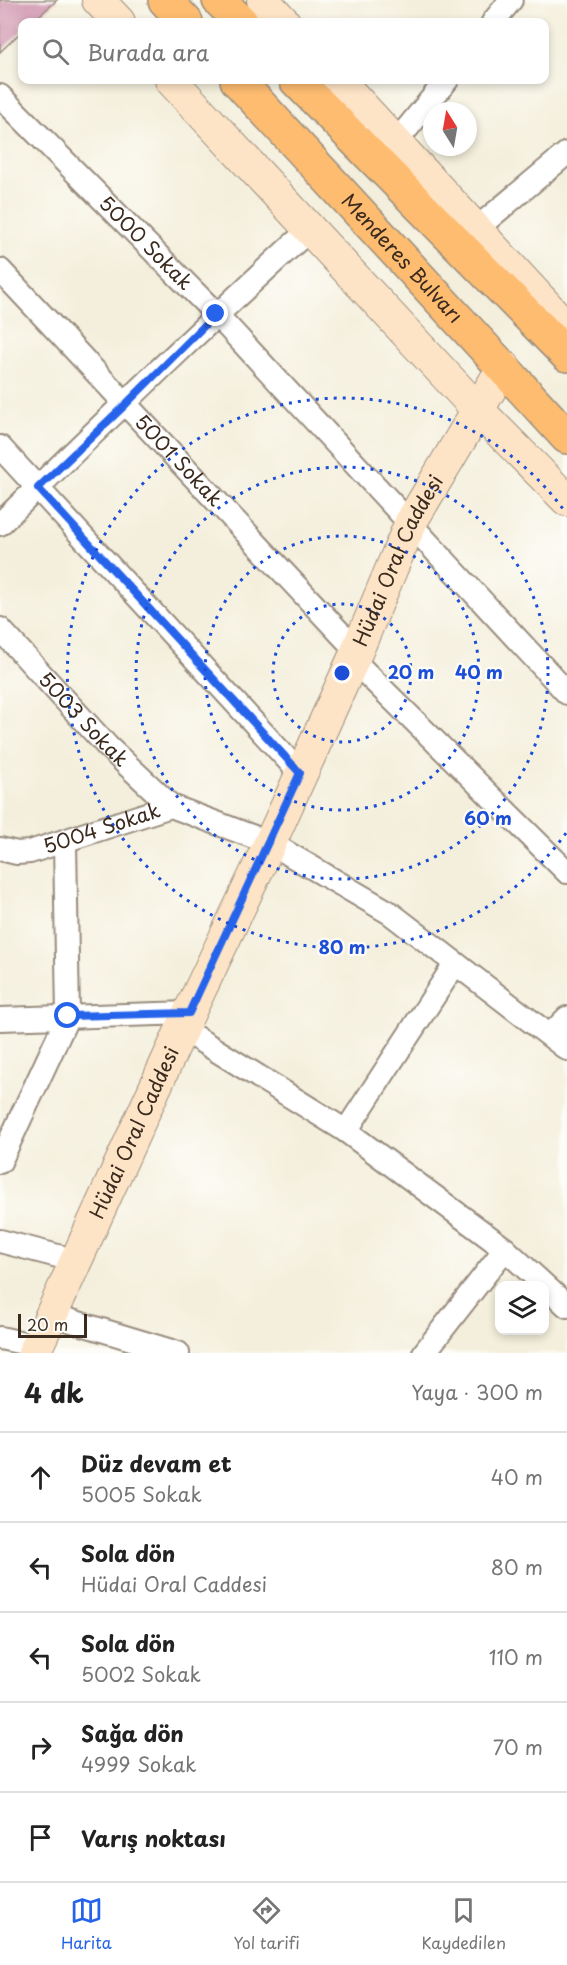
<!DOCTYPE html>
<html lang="tr">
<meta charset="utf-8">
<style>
:root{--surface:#fff;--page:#f6f6f6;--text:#222;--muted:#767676;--line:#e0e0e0;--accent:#2563eb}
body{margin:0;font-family:"Playpen Sans",sans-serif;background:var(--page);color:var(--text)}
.controls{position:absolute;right:18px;bottom:18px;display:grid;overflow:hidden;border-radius:12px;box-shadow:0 3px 9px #0003}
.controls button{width:54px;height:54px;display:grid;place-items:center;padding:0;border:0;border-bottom:2px solid var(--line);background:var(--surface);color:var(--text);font:30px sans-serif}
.compass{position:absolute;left:423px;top:102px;width:54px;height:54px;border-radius:50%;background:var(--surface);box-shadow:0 3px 9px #0003;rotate:349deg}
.scale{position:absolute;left:18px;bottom:15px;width:69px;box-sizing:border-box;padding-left:6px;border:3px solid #3b2a1e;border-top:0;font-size:16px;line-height:21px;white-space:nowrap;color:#3b2a1e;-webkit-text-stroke:4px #fdfcf7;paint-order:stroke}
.stop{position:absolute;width:18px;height:18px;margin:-14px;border:4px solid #2563eb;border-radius:50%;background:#fff}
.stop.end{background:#2563eb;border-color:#fff;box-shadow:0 2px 6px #0008}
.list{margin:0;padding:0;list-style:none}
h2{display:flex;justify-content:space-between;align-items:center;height:78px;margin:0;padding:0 24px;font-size:26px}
h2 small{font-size:20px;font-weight:400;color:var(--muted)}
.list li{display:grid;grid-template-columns:39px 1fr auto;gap:18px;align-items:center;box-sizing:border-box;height:90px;padding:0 24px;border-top:2px solid var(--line)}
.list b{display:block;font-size:22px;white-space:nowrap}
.list p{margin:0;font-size:20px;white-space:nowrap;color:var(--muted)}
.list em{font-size:20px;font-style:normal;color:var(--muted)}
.icon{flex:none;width:33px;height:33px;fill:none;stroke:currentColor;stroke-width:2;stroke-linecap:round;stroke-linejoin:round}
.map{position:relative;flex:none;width:567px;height:1353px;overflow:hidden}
.search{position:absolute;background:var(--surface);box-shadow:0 3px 9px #0003;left:18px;right:18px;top:18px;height:66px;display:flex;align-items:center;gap:15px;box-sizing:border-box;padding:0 21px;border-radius:12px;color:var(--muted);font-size:22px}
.sheet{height:528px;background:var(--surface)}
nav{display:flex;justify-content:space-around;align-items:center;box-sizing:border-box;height:84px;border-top:2px solid var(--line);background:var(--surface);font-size:16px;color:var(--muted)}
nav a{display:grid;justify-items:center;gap:3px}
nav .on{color:var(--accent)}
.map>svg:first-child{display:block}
.building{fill:#ce90ac}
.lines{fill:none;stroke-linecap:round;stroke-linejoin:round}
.street-casing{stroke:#988c7d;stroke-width:26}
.secondary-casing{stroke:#988c7d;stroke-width:34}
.primary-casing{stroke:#988c7d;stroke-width:36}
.street{stroke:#fff;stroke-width:22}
.secondary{stroke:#fee4c6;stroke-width:32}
.primary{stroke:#fdbc70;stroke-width:33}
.route{stroke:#2563eb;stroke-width:8}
.ring{fill:none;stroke:#1d4ed8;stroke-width:3;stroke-dasharray:3 6}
.labels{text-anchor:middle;stroke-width:4.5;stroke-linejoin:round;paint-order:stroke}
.street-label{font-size:20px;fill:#3b2a1e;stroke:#fdfcf7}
.centre{fill:#1d4ed8;stroke:#fdfcf7;stroke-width:3}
.ring-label{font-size:18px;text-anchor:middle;font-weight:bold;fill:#1d4ed8;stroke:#fdfcf7;stroke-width:4.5;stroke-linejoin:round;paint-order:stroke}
</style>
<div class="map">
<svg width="567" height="1353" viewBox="0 0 567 1353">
<rect width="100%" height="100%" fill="#fdfcf7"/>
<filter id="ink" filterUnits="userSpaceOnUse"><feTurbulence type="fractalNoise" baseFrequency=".0167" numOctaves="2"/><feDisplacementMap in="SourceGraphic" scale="12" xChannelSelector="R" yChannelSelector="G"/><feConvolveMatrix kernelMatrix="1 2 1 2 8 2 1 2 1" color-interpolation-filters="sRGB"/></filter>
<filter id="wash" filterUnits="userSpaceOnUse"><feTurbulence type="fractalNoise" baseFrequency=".008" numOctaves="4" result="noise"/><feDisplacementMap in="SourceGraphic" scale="24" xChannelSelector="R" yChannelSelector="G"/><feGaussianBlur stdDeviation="1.35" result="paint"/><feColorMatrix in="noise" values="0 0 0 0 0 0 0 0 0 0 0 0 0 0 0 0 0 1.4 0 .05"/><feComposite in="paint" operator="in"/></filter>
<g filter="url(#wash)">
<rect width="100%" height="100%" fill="#f4efdc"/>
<g id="blocks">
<path class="building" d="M0,0H57L32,22H22V31L0,52Z"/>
</g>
</g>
<g filter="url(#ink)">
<use href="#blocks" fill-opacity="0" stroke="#988c7d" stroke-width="1.5"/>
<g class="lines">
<g class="street-casing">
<g id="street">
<path d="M493,22L511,0"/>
<path id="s1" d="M0,96L216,314L567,693"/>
<path d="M396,142L447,80"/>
<path d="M476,229L567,153"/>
<path id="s2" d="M0,270L357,651"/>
<path d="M0,447L300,773"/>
<path d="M0,524C102,425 204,325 309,230"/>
<path id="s3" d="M0,629L108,747L171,806"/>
<path d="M353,660L567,872"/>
<path id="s4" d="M0,849L17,853L30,852L171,806L270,843L390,913L567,1049"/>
<path d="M0,1019L189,1013"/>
<path d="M182,1029L346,1131L505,1249L567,1306"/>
<path d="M550,1035L567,1018"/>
<path d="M346,1131L455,964"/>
<path d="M0,1162L68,1016L65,843"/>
<path d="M0,1241L77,1261"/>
<path d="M52,1315L178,1353"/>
<path d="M0,1338L38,1346"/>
<path d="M424,1353L505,1249"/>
</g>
</g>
<g class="secondary-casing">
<g id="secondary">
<path d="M98,0L119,22"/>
<path d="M263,0L284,22"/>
<path d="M171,80L477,409L567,500"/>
<path d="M338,80L567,328"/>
<path id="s5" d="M34,1353L189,1013L270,843L357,651L411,522L504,366"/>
</g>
</g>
<g class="primary-casing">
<g id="primary">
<path d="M165,0L186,22"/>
<path d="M219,0L241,22"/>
<path id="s6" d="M237,80L567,437"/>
<path d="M296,80L567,355"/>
</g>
</g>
<use href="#street" class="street"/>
<use href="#secondary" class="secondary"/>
<use href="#primary" class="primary"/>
</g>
</g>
<g class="lines" filter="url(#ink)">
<path class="route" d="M68,1016L189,1013L300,773L38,488L126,404L216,314"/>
</g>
<g class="ring">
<circle cx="342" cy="673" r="69"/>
<circle cx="342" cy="673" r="137"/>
<circle cx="342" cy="673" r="206"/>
<path d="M566 833A275 275 0 1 1 566 513"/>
</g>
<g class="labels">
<g class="street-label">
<text dy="7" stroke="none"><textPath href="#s1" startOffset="207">5000 Sokak</textPath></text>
<text dy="7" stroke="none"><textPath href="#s6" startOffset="243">Menderes Bulvarı</textPath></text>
<text dy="7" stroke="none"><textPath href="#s2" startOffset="261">5001 Sokak</textPath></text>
<text dy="7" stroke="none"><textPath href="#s5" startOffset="872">Hüdai Oral Caddesi</textPath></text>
<text dy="7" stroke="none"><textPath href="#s3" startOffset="123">5003 Sokak</textPath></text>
<text dy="7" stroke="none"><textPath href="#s4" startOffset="106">5004 Sokak</textPath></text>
<text dy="7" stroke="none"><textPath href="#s5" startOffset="242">Hüdai Oral Caddesi</textPath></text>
</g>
</g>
<circle cx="342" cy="673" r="9" class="centre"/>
<g class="ring-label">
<text x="411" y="679">20 m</text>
<text x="479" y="679">40 m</text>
<text x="488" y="825">60 m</text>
<text x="342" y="954">80 m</text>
</g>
</svg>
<div class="controls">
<button><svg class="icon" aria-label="layers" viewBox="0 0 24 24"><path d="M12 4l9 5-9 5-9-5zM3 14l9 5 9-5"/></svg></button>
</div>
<svg class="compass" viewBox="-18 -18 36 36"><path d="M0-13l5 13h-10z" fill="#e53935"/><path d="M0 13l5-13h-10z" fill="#767676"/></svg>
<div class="scale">20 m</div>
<div class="stop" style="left:68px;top:1016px"></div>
<div class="stop end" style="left:216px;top:314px"></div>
<div class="search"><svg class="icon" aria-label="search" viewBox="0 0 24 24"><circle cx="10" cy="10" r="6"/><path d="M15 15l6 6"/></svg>Burada ara</div>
</div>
<section class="sheet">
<h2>4 dk<small>Yaya · 300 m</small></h2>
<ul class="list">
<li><svg class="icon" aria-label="ahead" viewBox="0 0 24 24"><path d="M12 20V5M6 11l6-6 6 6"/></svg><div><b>Düz devam et</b><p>5005 Sokak</p></div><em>40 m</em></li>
<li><svg class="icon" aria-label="left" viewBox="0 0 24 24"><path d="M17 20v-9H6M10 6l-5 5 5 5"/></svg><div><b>Sola dön</b><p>Hüdai Oral Caddesi</p></div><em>80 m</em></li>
<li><svg class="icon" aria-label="left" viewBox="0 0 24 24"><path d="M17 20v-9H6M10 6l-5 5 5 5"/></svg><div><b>Sola dön</b><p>5002 Sokak</p></div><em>110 m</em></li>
<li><svg class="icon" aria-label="right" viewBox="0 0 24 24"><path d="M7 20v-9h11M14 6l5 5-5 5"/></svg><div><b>Sağa dön</b><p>4999 Sokak</p></div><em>70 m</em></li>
<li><svg class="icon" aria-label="arrive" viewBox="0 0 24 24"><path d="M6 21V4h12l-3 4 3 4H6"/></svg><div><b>Varış noktası</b></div></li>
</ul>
</section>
<nav>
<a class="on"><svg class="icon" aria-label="map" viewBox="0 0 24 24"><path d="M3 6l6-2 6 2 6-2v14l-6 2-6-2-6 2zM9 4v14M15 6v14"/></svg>Harita</a>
<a><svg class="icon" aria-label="directions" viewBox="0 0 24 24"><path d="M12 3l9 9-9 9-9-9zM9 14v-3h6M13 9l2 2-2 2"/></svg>Yol tarifi</a>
<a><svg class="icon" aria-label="saved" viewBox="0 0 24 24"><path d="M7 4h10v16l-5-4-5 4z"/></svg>Kaydedilen</a>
</nav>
